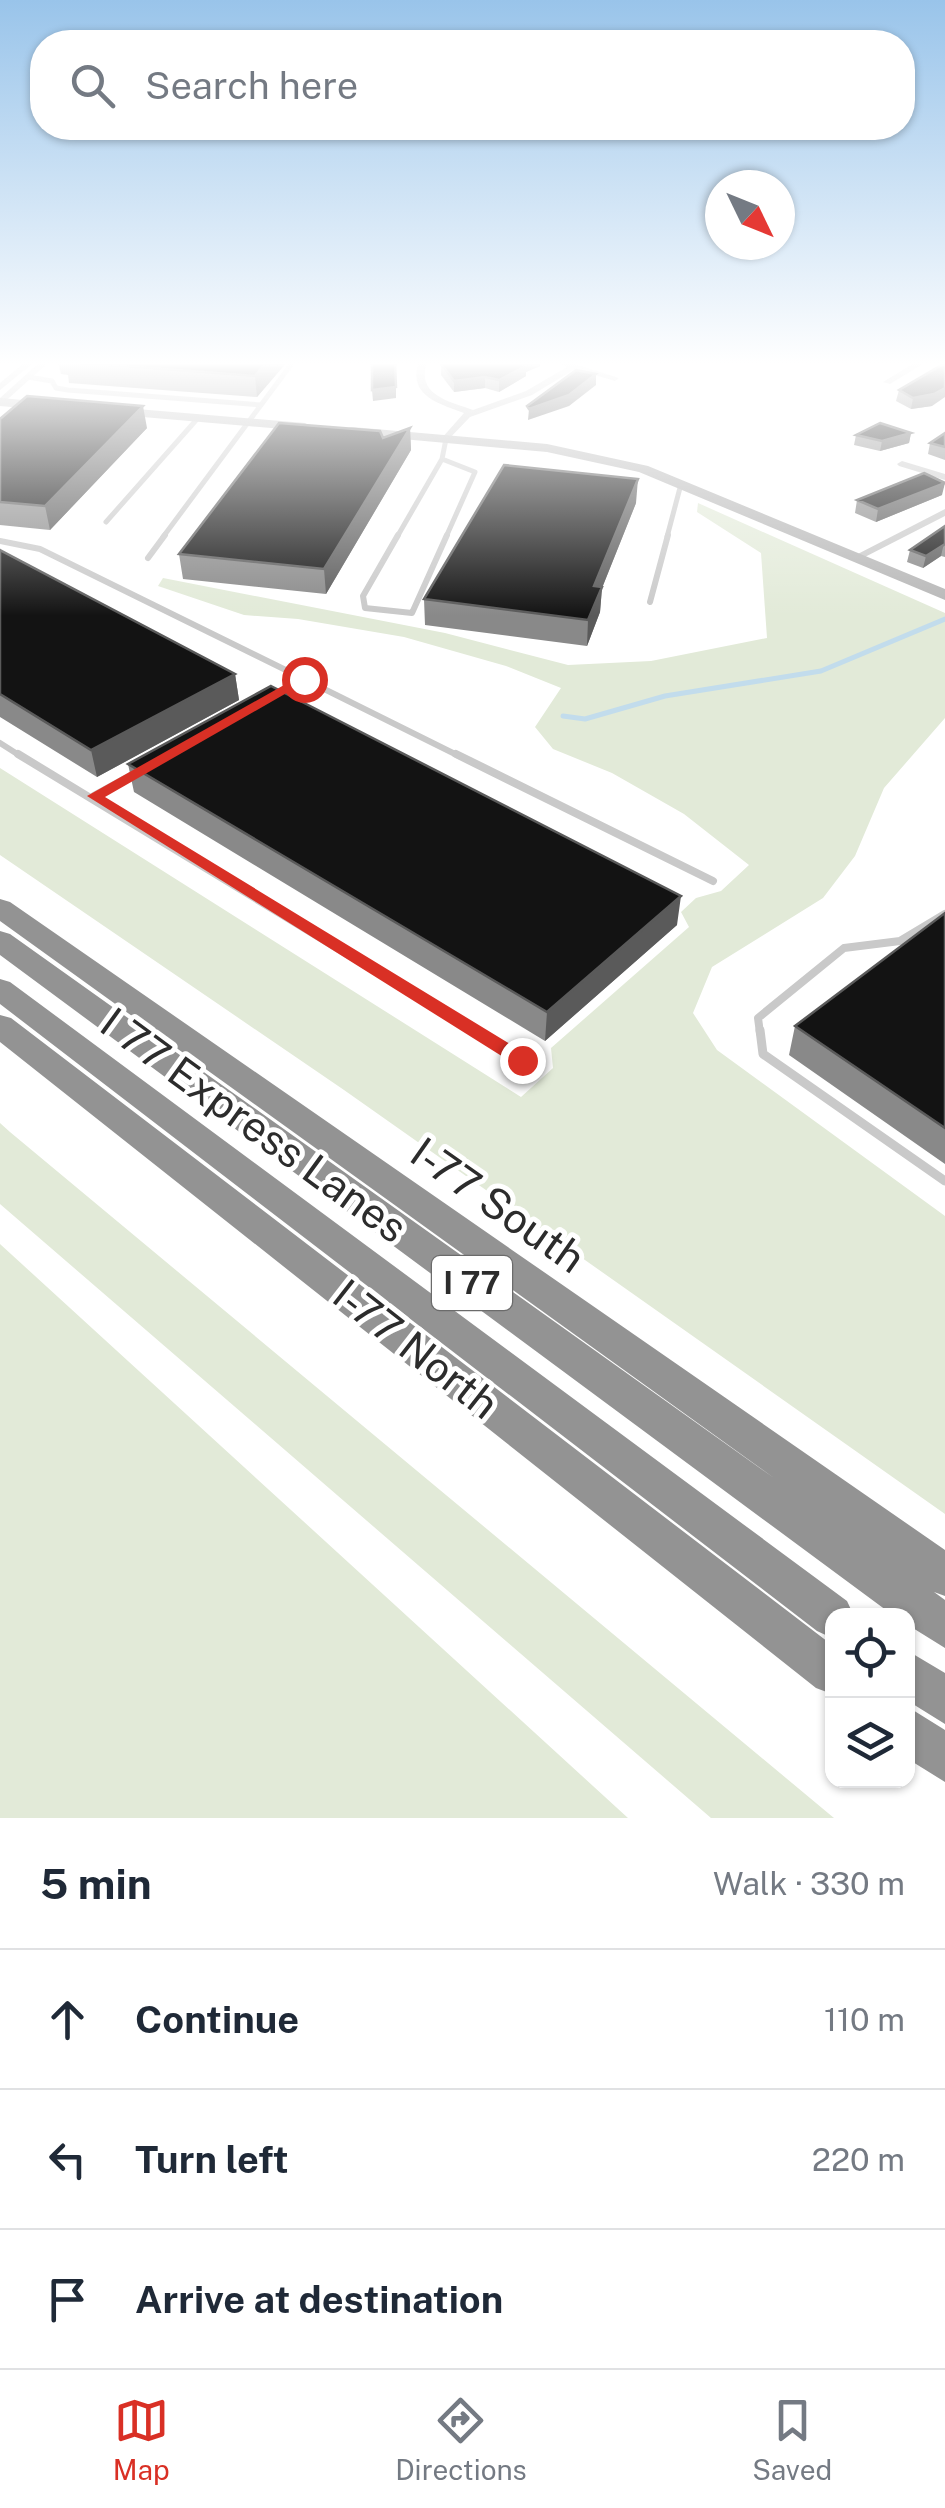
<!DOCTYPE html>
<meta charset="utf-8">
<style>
:root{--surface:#fff;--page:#f6f6f7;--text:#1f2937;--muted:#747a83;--line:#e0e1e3;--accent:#d93025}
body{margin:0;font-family:"Public Sans",sans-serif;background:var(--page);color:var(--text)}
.controls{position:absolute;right:30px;bottom:30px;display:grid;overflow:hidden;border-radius:20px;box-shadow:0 2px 8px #0004}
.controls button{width:90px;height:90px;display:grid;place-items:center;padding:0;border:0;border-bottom:2px solid var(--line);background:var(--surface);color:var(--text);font:50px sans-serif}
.compass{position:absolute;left:705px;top:170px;width:90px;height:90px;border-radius:50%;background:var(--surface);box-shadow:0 2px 8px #0004;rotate:133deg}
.stop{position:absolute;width:30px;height:30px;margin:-22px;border:8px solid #d93025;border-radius:50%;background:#fff}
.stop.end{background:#d93025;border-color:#fff;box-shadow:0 2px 10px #0008}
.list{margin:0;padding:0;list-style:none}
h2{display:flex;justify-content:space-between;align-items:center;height:130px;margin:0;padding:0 40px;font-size:42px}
h2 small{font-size:32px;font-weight:400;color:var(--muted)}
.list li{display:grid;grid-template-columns:65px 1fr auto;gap:30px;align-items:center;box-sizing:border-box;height:140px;padding:0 40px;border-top:2px solid var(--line)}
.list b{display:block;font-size:38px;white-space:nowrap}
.list em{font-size:32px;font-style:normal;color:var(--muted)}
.icon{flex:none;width:55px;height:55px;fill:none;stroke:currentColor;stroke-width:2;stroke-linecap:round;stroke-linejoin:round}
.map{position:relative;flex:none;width:945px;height:1818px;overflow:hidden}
.search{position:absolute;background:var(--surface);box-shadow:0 2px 8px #0004;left:30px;right:30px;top:30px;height:110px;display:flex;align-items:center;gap:25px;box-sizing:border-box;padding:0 35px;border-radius:40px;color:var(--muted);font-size:38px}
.sheet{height:550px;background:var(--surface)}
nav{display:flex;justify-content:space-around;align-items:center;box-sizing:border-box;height:140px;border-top:2px solid var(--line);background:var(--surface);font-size:28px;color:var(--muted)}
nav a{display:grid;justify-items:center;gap:5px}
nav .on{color:var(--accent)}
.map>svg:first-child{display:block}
.green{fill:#e2ead8}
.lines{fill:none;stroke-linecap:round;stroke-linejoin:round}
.stream{stroke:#c2dcec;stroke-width:5}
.lane-far3{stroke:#c9c9c9;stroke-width:5}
.lane-far2{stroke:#c9c9c9;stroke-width:6}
.lane-far1{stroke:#c9c9c9;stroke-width:8}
.lane{stroke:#c9c9c9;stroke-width:9}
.street{fill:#c9c9c9;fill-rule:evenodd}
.secondary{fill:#b6b6b6;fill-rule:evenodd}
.highway{fill:#939393;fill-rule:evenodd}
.wall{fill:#898989}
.shaded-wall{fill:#5a5a5a}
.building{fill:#131313;stroke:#5a5a5a;stroke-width:2.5}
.route{fill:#d93025}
.labels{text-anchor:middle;stroke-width:10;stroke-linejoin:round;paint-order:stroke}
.shield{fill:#fff;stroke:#6b6b6b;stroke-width:2.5}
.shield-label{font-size:32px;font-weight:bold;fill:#2c2c2c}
.near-street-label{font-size:42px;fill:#2c2c2c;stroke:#fff}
</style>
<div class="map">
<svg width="945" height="1818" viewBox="0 0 945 1818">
<rect width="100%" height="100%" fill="#fff"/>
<path class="green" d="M698,503L945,613V718L884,788L855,856L823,898L712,967L693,1013L717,1050L945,1216V1514L344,1090L0,855V768L521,1097L553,1068L551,1048L689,927L681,912L696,898L721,891L749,865L684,814L612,773L553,749L535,727L561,688L506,666L404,637L298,619L244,615L158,586L163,578L445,633L568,665L651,661L767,638L761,553L697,512Z
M0,1123L10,1132L834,1818H711L0,1204Z
M0,1244L628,1818H0Z"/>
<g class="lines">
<path class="stream" d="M563,716L585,719L665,696L821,671L945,619"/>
<path class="lane-far3" d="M28,377L52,381L56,388L68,390L261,405L163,537
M261,405L293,362
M442,459L475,472L446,537
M442,459L446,439
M106,522L198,418
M397,537L442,459
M667,537L681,484"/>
<path class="lane-far2" d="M398,535L363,596L365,608L412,613L447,535
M0,541L40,549L304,679
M148,558L165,535
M650,602L668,535
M277,694L304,679L461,757
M0,743L22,757"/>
<path class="lane-far1" d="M18,754L477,1033
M456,754L713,881
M94,796L138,772
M760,1033L758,1018L844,948L900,941L945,914"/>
<path class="lane" d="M473,1030L522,1060
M760,1030L763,1054L945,1181"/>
<path class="street" d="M25,362L32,364L0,390V383Z
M40,362H49L0,406V398Z
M419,362H427C416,395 448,401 473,410L526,391L567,367L556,362H568L619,378L615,381L575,369L532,395L470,417L446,442L441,439L464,413C439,404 407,395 419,362Z
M916,362H926L890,384L883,382Z
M902,461L945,474V480L899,466L897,464Z
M945,509V516L859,560L850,558Z"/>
<path class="secondary" d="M0,398L46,402L53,406L46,410L0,406Z
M113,407L305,423L312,427L305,431L108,414V408Z
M352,427L547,444L648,466L945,589V600L639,472L547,452L347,434V428Z"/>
<path class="highway" d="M0,899L10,902L945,1550V1596L934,1592L945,1600V1648L908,1625V1616H894L0,955V931L10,934L774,1478L0,921Z
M0,979L10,982L847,1601L854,1616H832V1638L817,1631L0,1004Z
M0,1015L11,1018L832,1645V1694L816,1688L0,1042Z
M908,1651L945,1673V1724L908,1701Z
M908,1707L945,1730V1782L908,1759Z"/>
</g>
<path class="wall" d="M58,362H287L257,397L69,383L68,375L61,374Z
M443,362H540V366L526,372V376L499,392L485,388L454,392L441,375V364Z
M899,390L932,406L911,409L896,401Z
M0,419L147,428L50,530L0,525Z
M410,428L411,450L326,594L183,579L179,554L383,438Z
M911,433L909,443L880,451L854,445L856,435Z
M945,433V460L928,454L930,443Z
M942,495L876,522L855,513L857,500Z
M636,503L602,588L600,612L587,646L425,625L424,599Z
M945,526V557L941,556L923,568L907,562L910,550Z
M0,550L235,674L239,700L97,777L0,717Z
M128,764L677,925L545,1041L134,792Z
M945,913V1164L789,1055L795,1026Z"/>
<path class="shaded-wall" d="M267,362H287L257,397L255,376Z
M525,362H540V366L526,372V376L499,392V380Z
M596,374V385L569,406L528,420L529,409Z
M485,377V388L454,392V381Z
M396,387V398L373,401L372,390Z
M945,388V397L932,406L911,409L913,398Z
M143,406L147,428L50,530L45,506Z
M410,428L411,450L326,594L324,569Z
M911,433L909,443L880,451L882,441Z
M638,479L636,503L602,588L600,612L587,646L588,620L594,586Z
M945,483L942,495L876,522L878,509Z
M944,543L941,556L923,568L926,556Z
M235,674L239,700L97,777L91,750Z
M681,896L677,925L545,1041L547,1012Z"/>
<path class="building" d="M70,362H267L255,376Z
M372,362H395L396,387L372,390Z
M443,362H525L520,364L526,366L499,380L485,377L454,381L441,364Z
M945,363V388L934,394L913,398L899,390Z
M576,370L596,374L569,395L529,409L527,406Z
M27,396L143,406L45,506L0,502V419Z
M279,423L380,431L383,438L410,428L324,569L179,554Z
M880,423L911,433L882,441L856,435Z
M945,433V447L930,443Z
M504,465L638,479L594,586L602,587L588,620L424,599Z
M924,473L945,483L878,509L857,500Z
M945,526V544L926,556L910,550Z
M0,550L235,674L91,750L0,694Z
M271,686L681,896L547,1012L128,764Z
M945,913V1128L795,1026Z"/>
<linearGradient id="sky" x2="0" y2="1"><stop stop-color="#99c4ea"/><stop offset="0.59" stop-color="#fff"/><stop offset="1" stop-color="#fff" stop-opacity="0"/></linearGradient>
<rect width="945" height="616" fill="url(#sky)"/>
<path class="route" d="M300,676L311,679L105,797L528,1055V1065H516L87,796Z"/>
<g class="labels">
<rect class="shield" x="432" y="1256" width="80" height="54" rx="8"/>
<g class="shield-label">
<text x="472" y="1294">I 77</text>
</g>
<g class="near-street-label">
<text transform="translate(254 1125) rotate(36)" y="15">I 77 Express Lanes</text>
<text transform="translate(498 1205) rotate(35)" y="15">I-77 South</text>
<text transform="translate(416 1349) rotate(38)" y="15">I-77 North</text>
</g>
</g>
</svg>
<div class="controls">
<button><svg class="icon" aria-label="locate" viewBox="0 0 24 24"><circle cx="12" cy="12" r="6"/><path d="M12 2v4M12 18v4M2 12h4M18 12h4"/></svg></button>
<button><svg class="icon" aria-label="layers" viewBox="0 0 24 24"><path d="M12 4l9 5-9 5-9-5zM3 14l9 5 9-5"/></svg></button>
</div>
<svg class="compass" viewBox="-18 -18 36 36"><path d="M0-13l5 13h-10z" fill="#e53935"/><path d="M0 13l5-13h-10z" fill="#747a83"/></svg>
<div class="stop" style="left:304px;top:679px"></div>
<div class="stop end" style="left:522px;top:1060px"></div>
<div class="search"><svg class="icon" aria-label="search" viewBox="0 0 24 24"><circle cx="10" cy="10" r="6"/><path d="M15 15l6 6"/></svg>Search here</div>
</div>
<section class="sheet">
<h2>5 min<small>Walk · 330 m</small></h2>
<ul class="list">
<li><svg class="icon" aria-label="ahead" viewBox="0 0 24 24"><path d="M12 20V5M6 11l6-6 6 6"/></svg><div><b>Continue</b></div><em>110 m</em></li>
<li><svg class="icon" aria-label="left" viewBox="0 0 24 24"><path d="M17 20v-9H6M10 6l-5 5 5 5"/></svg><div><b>Turn left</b></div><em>220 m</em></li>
<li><svg class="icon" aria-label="arrive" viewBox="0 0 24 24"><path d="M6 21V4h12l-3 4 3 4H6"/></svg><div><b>Arrive at destination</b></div></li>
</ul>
</section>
<nav>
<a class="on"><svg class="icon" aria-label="map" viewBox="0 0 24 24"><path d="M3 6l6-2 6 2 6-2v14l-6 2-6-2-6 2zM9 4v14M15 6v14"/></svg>Map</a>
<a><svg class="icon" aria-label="directions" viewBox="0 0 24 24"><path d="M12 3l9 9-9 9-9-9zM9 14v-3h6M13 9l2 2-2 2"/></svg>Directions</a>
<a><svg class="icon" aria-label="saved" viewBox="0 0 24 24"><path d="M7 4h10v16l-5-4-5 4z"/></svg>Saved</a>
</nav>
